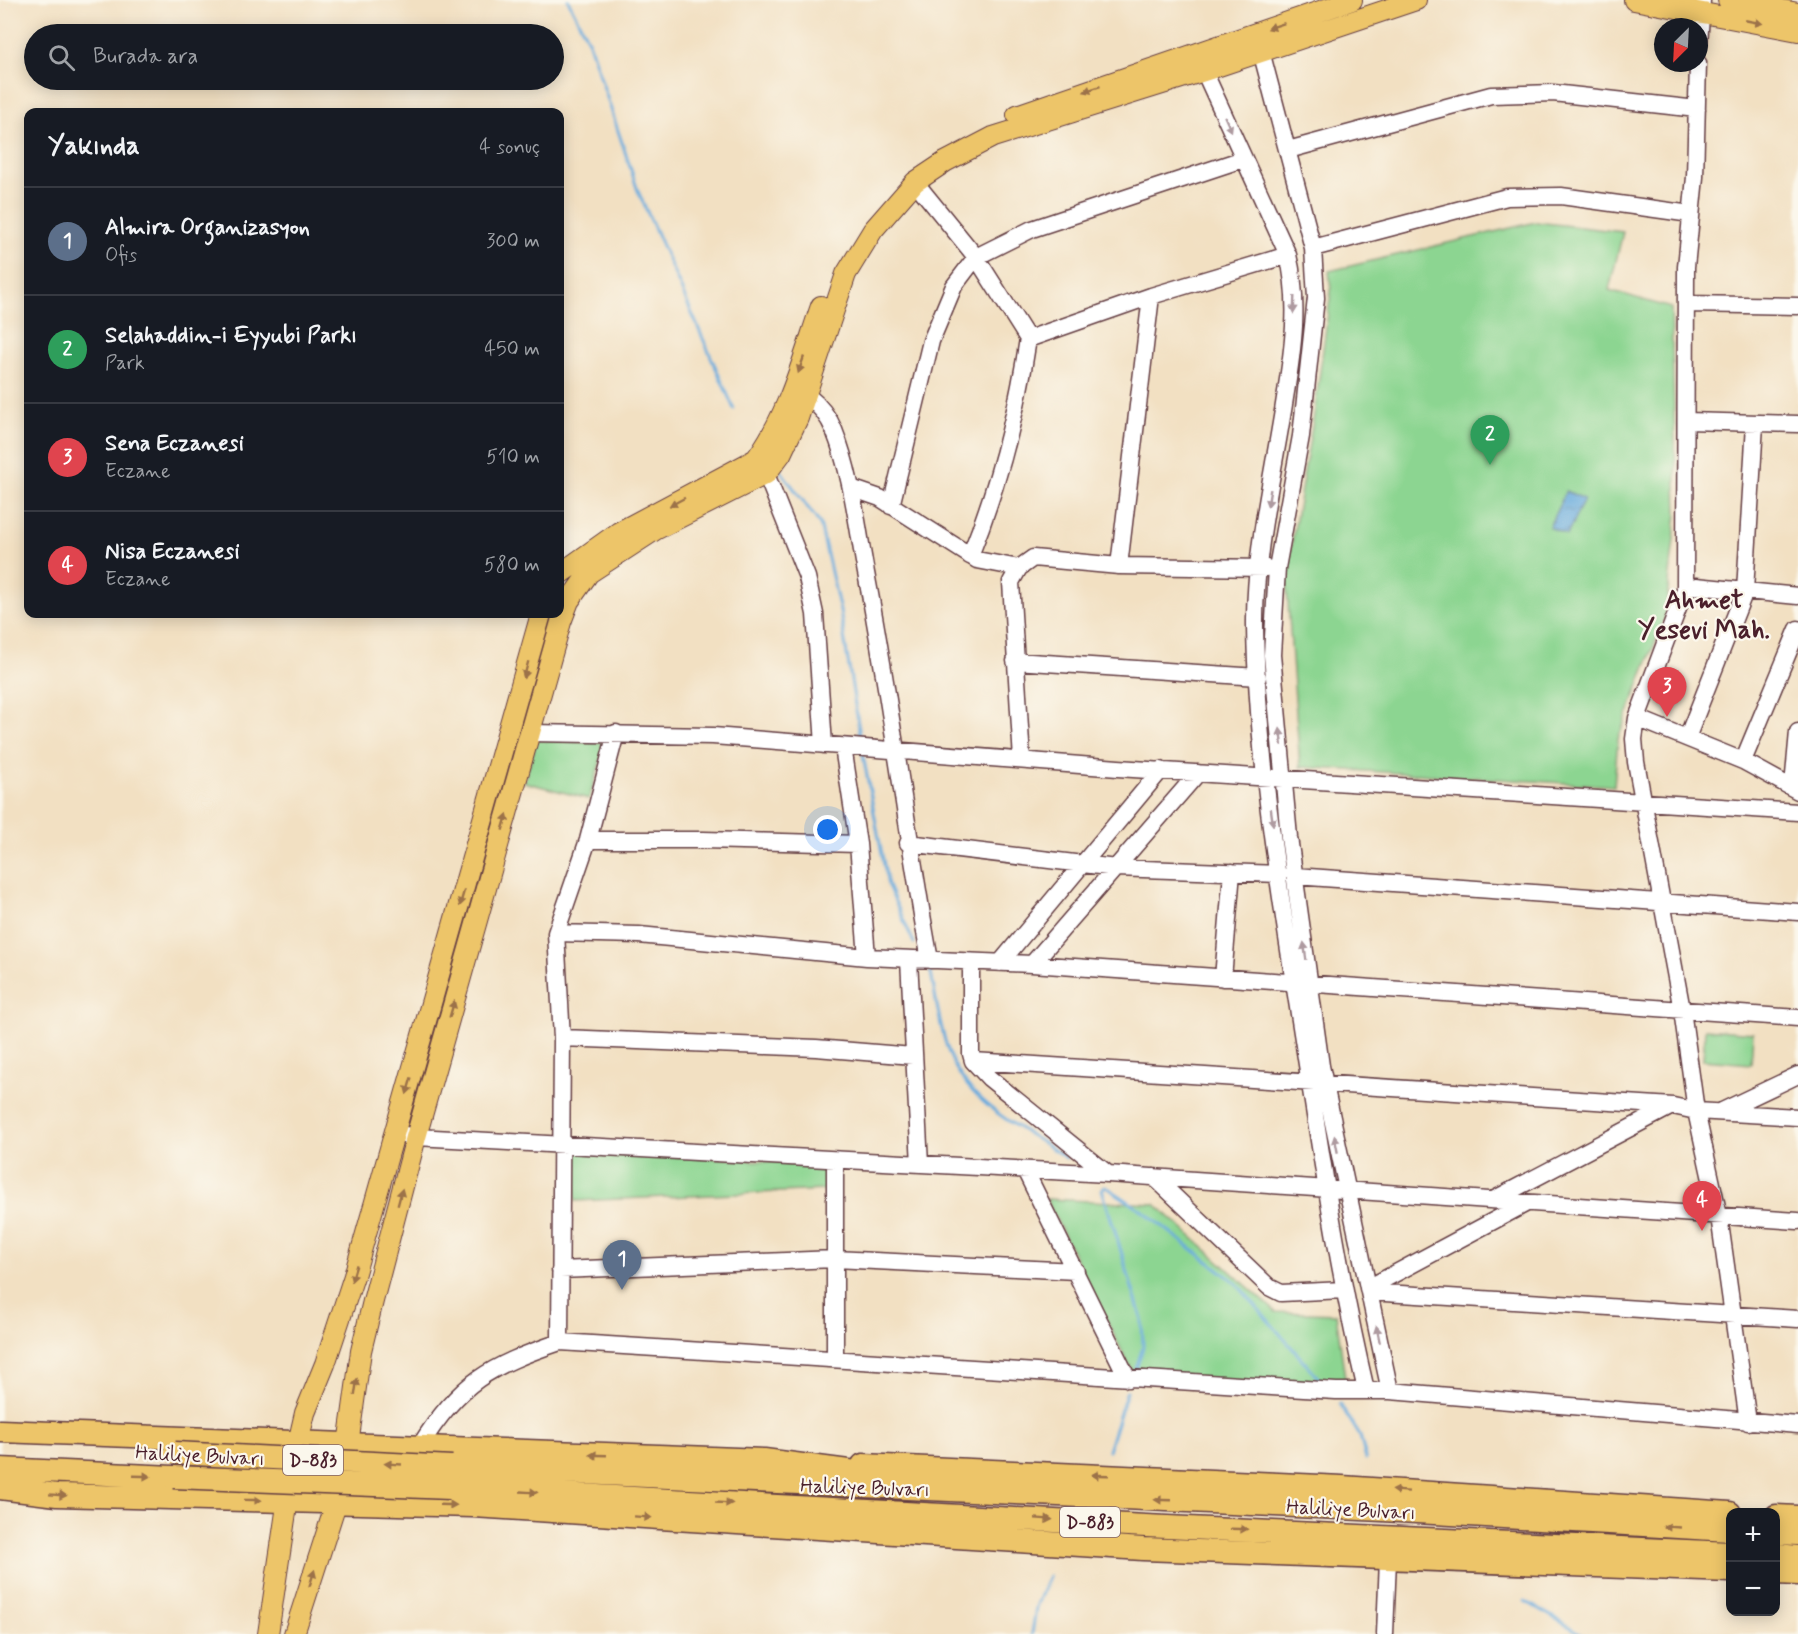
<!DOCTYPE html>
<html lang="tr">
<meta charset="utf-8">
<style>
:root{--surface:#171b24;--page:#242831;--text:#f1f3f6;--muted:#9ea1a6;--line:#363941;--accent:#7c3aed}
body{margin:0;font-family:Mynerve,sans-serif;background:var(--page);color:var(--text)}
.controls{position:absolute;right:18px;bottom:18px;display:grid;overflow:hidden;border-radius:12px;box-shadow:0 3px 15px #0003}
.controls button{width:54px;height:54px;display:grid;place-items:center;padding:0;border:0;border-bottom:2px solid var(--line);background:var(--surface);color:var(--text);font:30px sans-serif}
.compass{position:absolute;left:1654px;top:18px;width:54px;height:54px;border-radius:50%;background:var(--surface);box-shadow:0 3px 15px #0003;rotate:204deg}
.you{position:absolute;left:828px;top:830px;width:21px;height:21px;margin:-15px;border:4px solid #fff;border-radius:50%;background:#1a73e8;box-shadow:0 0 0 9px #1a73e833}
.badge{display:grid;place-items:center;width:39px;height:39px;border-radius:50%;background:var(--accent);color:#fff;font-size:20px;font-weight:700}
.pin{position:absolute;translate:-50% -50px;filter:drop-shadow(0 2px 3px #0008)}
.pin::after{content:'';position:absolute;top:32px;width:21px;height:18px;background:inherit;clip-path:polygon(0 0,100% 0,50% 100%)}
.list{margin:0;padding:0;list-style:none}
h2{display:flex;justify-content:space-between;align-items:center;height:78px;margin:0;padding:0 24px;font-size:26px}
h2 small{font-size:20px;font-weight:400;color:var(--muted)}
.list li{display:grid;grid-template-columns:39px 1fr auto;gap:18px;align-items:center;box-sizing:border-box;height:108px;padding:0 24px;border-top:2px solid var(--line)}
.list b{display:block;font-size:22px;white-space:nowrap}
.list p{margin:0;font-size:20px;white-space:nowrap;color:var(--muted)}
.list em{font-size:20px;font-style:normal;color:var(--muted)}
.icon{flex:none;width:33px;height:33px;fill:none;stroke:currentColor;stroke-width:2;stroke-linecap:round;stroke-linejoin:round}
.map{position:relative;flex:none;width:1798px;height:1634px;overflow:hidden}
.search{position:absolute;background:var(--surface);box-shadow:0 3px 15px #0003;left:24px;top:24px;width:540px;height:66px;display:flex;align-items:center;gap:15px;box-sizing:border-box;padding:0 21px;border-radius:33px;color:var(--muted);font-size:22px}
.panel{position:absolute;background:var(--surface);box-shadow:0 3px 15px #0003;left:24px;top:108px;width:540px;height:510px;border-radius:12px}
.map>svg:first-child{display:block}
.green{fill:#8cd591;stroke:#6b7a5e;stroke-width:1.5}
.water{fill:url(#water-ripples);stroke:#596584;stroke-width:1.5}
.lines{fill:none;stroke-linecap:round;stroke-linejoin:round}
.stream{stroke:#68abdd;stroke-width:3}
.minor-casing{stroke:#633c42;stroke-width:19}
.major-casing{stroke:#633c42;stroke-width:22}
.highway-casing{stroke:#633c42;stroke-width:25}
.minor{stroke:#fff;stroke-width:16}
.major{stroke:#edc569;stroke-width:20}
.highway{stroke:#edc569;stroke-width:22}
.highway-bridge-casing{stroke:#633c42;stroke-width:25;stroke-linecap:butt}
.highway-bridge{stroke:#edc569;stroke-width:22}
.oneway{fill:#9c724a}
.oneway2{fill:#ae9aa0}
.labels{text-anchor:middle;stroke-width:4.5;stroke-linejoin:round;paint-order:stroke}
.shield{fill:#fbf7ec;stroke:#7f6065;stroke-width:1.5}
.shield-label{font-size:18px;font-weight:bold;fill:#4a1f2b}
.street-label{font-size:20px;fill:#4a1f2b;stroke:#fbf7ec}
.district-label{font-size:26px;font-weight:bold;fill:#4a1f2b;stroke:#fbf7ec}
</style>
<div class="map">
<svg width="1798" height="1634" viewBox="0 0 1798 1634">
<defs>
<pattern id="water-ripples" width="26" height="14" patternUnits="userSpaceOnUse" patternTransform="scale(1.5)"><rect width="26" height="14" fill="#68abdd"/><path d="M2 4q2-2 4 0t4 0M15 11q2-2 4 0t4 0" fill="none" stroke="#588bb3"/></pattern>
</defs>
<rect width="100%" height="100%" fill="#fbf7ec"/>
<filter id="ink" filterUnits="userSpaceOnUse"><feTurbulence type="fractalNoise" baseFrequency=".0167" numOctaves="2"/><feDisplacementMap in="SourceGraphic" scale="12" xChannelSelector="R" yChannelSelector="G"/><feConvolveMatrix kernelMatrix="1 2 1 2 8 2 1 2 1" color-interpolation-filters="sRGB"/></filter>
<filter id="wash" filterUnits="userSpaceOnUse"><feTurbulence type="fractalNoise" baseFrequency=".008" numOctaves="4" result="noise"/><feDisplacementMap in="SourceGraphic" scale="24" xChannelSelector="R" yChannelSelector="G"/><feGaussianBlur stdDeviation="1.35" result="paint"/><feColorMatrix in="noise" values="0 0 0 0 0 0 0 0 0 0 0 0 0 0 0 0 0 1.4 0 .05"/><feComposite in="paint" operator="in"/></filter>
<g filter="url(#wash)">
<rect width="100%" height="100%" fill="#f2e0c2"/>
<path class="green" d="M1536,222L1623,232L1609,290L1671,308L1677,514L1665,617L1618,739L1614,786L1300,767L1286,576L1314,415L1331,291L1329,271Z
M537,740L606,743L589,799L524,782Z
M1705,1029L1753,1033L1751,1064L1703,1060Z
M576,1149L824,1165L825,1190L575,1201Z
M1046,1199L1155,1204L1276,1312L1336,1314L1347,1392L1134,1375Z"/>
<path class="water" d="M1566,491L1584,499L1567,535L1549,527Z"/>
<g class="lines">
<path class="stream" d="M568,0L588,40L638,191L734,409
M781,471L820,524L840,611L861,742
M863,755L888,886L914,943
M930,968C936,996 939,1027 949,1053C968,1106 1023,1128 1066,1158
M1135,1372L1143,1347L1142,1320L1102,1189L1105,1186L1140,1209L1235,1282L1319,1379
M1340,1404L1360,1436L1366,1459
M1108,1451L1127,1391
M1525,1601L1582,1634
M1032,1634L1036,1607L1049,1576"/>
</g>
</g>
<g filter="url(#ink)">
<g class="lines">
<g class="minor-casing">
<path id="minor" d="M1699,45L1702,0
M1261,51L1313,248L1316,298L1301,436L1277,568L1272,655L1289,837L1321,1066L1390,1391
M1698,63L1695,177L1686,267L1685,590L1637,718L1634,739L1636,762L1682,1010L1696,1111L1719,1216L1748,1422
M1204,71L1288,255C1300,302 1293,350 1285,398C1274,471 1254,552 1255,626C1257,762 1281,899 1302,1033C1321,1152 1338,1272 1366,1390
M1288,150L1491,95L1553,93L1697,109
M915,182L976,257L1028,339C1017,414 998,486 970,556
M1313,248L1507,197L1561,196L1691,214
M1688,304L1798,306
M1028,339L1151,296L1288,255
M807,395C819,405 828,415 834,430C852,475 857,525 866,573C891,701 906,831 930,960
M1687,421L1798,424
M766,474L807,577L815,614L824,745
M851,488L880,498L977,560L1019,568
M891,506L931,341L954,286L976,257L1032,229L1243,159
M1119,566L1151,296
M1685,590L1696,586L1798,596
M1015,661L1258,677
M1637,718L1743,761L1798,791
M530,733L713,736L1118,768L1798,812
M1687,738L1745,591L1755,424
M843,747L858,844L867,957
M1022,760L1011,582L1019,568L1033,558L1119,566L1267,568
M1743,761L1798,629
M1793,786L1798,732
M588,840H703L858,844
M908,843L1116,868L1279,874
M1295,876L1798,912
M556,933L639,935L867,957L1032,964L1798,1018
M909,960L920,1164
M971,962V1054L973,1061L989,1078L1108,1174
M1000,963L1161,770
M1032,964L1198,773
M1223,978L1232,872
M562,1038L816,1048L913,1056
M973,1061L1673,1106L1696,1111L1798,1117
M1720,1112L1798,1075
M395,1133L416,1137L1108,1174L1798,1221
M1025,1170L1128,1379
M1154,1177L1269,1287L1281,1293L1344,1290
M1493,1200L1672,1106
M560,1270L835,1259L1076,1271
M1368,1288L1525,1204
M1369,1292L1798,1319
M560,1342L562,1038L556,933L588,840L616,733
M835,1359V1161
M420,1446C459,1382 490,1366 560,1342L1336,1391H1390L1798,1425
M1385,1634L1388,1559"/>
</g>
<g class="major-casing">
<path id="major" d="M1634,0L1798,31
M1728,0L1798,13
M1017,115L1352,0
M560,574L619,532L756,459C789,414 803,358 821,306
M295,1456L305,1413L325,1364L354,1276L541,614
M346,1459L361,1351L373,1301L416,1137L561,622L569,601L589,573L655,530L766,474L781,454L798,418L846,274L873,230L915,182L945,162L993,137L1204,71L1416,0
M268,1634L290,1485
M294,1634L341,1488"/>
</g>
<g class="highway-casing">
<path id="highway" d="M0,1431L764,1460L879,1475
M863,1465L1342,1487L1730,1513
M452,1467L1382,1510L1730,1530
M0,1469L173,1477
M0,1488L57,1495L473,1506L1143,1549L1730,1571
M450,1488L1146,1526L1730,1553
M1776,1516L1798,1517
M1776,1533L1798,1534
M1776,1555L1798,1557
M1776,1573L1798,1574"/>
</g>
<use href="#minor" class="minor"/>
<use href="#major" class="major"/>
<use href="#highway" class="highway"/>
<g class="highway-bridge-casing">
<path id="highway-bridge" d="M175,1453L452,1467
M173,1477L450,1488"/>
</g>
<use href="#highway-bridge" class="highway-bridge"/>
</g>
<defs><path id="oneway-solid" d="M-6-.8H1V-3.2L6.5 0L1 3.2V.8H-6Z" transform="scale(1.5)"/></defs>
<g class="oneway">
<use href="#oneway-solid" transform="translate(1754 22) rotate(11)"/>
<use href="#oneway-solid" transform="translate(1276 26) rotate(161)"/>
<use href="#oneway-solid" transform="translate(1092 89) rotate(161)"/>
<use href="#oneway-solid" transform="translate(801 365) rotate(109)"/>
<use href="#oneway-solid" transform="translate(677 502) rotate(152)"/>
<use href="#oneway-solid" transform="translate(526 670) rotate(105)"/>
<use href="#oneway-solid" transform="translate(505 822) rotate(-74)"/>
<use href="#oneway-solid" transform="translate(462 898) rotate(106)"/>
<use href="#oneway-solid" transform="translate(452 1009) rotate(-74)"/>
<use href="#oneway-solid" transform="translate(409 1086) rotate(106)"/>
<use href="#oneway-solid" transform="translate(400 1197) rotate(-75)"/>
<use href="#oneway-solid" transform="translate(354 1273) rotate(107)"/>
<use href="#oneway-solid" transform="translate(356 1387) rotate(-82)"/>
<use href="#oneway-solid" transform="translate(598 1455) rotate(-178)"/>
<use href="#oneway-solid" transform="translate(393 1464) rotate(-177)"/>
<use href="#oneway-solid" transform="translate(1100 1475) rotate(-178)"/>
<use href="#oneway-solid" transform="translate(142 1476) rotate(2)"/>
<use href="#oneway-solid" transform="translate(1400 1491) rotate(-176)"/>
<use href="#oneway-solid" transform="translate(529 1492) rotate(3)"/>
<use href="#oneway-solid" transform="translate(58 1495) rotate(4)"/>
<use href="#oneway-solid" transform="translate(253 1500) rotate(1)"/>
<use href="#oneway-solid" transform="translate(1163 1500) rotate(-178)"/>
<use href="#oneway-solid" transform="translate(724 1503) rotate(3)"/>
<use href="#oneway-solid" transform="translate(448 1505) rotate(2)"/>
<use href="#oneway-solid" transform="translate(643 1517) rotate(4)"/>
<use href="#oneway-solid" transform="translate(1044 1519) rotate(4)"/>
<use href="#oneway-solid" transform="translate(1672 1527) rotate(-177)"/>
<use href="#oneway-solid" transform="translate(1239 1529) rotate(2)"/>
<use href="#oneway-solid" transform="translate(312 1578) rotate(-73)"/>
</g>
<g class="oneway2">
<use href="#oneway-solid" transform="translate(1228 124) rotate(66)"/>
<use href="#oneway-solid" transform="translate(1294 305) rotate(92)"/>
<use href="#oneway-solid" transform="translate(1269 498) rotate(99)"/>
<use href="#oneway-solid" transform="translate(1281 737) rotate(-96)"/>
<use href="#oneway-solid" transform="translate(1272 817) rotate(82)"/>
<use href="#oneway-solid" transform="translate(1305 951) rotate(-98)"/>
<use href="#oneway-solid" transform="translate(1336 1144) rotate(-101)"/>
<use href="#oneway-solid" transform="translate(1378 1334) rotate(-102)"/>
</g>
</g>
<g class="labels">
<g class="shield">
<rect x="283" y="1445" width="60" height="30" rx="4.5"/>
<rect x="1060" y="1507" width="60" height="30" rx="4.5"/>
</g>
<g class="shield-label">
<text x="313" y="1466">D-883</text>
<text x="1090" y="1528">D-883</text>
</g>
<g class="street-label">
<text transform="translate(200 1455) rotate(3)" y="7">Haliliye Bulvarı</text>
<text transform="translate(865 1487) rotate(2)" y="7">Haliliye Bulvarı</text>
<text transform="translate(1351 1509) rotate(3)" y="7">Haliliye Bulvarı</text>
</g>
<g class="district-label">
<text x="1704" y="608">Ahmet<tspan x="1704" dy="30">Yesevi Mah.</tspan></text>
</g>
</g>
</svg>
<div class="controls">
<button>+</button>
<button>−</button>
</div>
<svg class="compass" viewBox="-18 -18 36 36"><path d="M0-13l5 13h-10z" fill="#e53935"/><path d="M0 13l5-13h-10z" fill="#9ea1a6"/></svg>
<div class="you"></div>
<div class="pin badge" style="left:622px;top:1290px;background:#5c6f8a">1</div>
<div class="pin badge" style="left:1490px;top:465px;background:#2e9e5b">2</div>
<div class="pin badge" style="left:1667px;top:717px;background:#e0444e">3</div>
<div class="pin badge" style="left:1702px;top:1231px;background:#e0444e">4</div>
<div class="search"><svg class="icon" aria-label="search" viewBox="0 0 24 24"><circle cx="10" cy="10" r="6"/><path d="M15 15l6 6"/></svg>Burada ara</div>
<section class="panel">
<h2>Yakında<small>4 sonuç</small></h2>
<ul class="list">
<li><span class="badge" style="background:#5c6f8a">1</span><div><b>Almira Organizasyon</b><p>Ofis</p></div><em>300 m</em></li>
<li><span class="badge" style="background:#2e9e5b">2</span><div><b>Selahaddin-i Eyyubi Parkı</b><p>Park</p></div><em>450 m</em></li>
<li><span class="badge" style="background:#e0444e">3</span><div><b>Sena Eczanesi</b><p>Eczane</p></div><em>510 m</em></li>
<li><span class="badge" style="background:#e0444e">4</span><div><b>Nisa Eczanesi</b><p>Eczane</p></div><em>580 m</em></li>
</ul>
</section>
</div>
